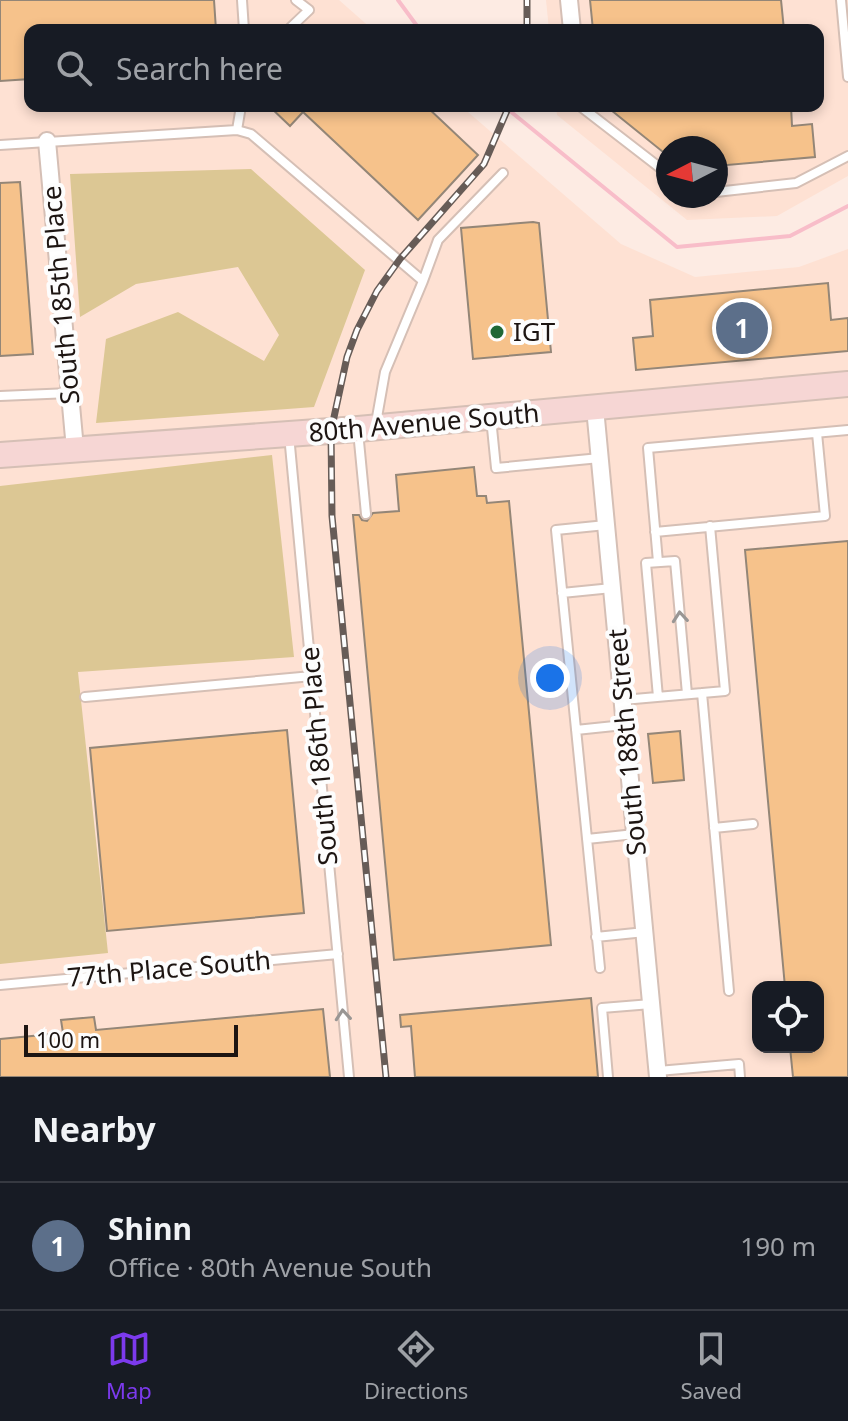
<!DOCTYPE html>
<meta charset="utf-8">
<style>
:root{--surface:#171b24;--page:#242831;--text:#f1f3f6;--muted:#9ea1a6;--line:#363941;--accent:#7c3aed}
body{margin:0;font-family:"Noto Sans",sans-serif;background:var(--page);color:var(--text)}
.controls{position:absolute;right:24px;bottom:24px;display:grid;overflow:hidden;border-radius:16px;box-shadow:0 4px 12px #0003}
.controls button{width:72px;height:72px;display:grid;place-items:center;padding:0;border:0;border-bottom:2px solid var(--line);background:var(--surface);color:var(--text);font:40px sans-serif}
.compass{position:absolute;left:656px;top:136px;width:72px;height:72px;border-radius:50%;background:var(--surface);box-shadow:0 4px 12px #0003;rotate:264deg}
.scale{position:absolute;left:24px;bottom:20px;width:214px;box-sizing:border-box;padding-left:8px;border:4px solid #1d1512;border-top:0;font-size:22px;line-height:28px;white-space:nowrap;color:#1d1512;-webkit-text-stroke:6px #fdfdfd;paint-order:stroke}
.you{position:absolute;left:550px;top:678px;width:28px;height:28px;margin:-20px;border:6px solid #fff;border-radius:50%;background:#1a73e8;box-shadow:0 0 0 12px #1a73e833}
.badge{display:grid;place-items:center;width:52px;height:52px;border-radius:50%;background:var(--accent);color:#fff;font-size:26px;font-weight:700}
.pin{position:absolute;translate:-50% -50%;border:4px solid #fff;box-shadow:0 2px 8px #0006}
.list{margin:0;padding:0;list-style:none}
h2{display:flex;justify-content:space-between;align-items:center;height:104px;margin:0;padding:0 32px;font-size:34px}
h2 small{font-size:26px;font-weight:400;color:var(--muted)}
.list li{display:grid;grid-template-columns:52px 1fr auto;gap:24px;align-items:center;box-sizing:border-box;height:128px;padding:0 32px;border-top:2px solid var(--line)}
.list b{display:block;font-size:30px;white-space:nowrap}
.list p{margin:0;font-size:26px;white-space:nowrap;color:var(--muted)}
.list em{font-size:26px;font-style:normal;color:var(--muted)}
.icon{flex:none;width:44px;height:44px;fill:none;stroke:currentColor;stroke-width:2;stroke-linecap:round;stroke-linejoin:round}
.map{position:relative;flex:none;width:848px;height:1077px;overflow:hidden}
.search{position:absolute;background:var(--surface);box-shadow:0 4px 12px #0003;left:24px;right:24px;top:24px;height:88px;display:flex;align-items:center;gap:20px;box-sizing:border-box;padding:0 28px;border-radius:16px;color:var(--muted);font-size:30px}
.sheet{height:232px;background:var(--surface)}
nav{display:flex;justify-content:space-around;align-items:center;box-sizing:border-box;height:112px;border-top:2px solid var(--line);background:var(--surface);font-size:22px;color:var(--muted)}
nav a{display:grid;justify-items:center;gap:4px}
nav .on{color:var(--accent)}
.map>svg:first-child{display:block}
.built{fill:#fee1d3;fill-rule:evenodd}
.green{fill:#dcc794}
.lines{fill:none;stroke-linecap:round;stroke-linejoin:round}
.stream{stroke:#f8bdc9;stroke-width:4}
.building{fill:#f6c28b;stroke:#948677;stroke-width:2}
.lane-casing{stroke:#d5bfb5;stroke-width:12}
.street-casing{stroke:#d5bfb5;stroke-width:20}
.secondary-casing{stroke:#d5bfb5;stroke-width:28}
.lane{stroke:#fff;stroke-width:8}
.street{stroke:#fff;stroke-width:16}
.secondary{stroke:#f6d6d4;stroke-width:24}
.rail-casing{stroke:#675c57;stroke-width:7}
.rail{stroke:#fdfdfd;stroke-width:4;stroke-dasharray:12;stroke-linecap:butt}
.oneway{stroke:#999694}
.poi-dot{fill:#1f6836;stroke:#fdfdfd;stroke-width:3}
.labels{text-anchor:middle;stroke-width:8;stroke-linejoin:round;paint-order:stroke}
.street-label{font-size:26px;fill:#1d1512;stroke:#fdfdfd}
.poi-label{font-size:26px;fill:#1d1512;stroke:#fdfdfd;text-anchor:start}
</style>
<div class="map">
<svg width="848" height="1077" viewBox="0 0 848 1077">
<rect width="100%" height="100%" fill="#fdebe3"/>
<path class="built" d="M0,0H339L373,30H30V106H461L621,244L695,277L799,267L848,249V1077H0ZM758,987H818V1047H758Z
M546,0H848V176L777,216L687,220L557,115L556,106H818V30H549ZM668,148H716V196H668Z"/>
<path class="green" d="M251,169L365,270L314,407L96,423L106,339L178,312L264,361L279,335L238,267L136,284L80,317L70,174Z
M272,455L294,657L78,672L108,953L0,964V486Z"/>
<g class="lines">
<path class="stream" d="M398,0L420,30
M499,106L510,111L677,247L790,236L848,206"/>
</g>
<path class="building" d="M0,0H214L216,30H30V79L0,81Z
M590,0H781L784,30H593Z
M269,106H426L478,155L418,220L303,112L290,126Z
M606,106H791L792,126L812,124L815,157L716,166V148H668V156Z
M20,182L33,354L0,356V183Z
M533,222L539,223L551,352L473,359L461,228Z
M828,283L831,320L848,318V351L636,370L633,338L653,336L650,300Z
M474,467L477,496H486L487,503L509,501L551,945L394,960L353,515H359L362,520L367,521L373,513L399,511L396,475Z
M848,541V1077H793L790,1047H818V987H785L745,550Z
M287,730L304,913L107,931L90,748Z
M680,731L684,780L653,783L648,734Z
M591,998L598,1077H415L411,1026L401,1027L400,1015Z
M323,1009L330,1077H0V1039L63,1033L61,1020L94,1017L96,1030Z"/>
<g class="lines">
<g class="lane-casing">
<path id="lane" d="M242,0L244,30
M841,0L848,77
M288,30L309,10L296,0
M580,106L668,174
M237,130L241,106
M0,145L237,130L251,134L423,281L385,372L376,423
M716,192L796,183L848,156
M423,281L438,240L503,173
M0,396L70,393
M491,418L496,468L600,458
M358,431L366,514
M289,435L349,1077
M655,532L825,516L817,433
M658,562L648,448L848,430
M562,593L612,588
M702,693L729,991
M85,697L312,676
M658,697L646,563L675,561L687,694
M623,700L725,691L710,526
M576,730L624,725
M714,828L753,824
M587,839L635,834
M596,937L645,932
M600,968L556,530L606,525
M0,985L338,954
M658,1071L739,1064L740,1077
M608,1077L602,1008L651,1004"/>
</g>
<g class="street-casing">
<path id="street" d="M569,0L572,30
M47,141L75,449
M595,408L658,1077"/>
</g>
<g class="secondary-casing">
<path id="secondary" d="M0,455L358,429L848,384"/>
</g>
<use href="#lane" class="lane"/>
<use href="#street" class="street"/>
<use href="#secondary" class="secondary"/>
<g class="rail-casing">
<path id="rail" d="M527,30V0
M386,1077L332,516L331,431L347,357L357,330L377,291L400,259L484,164L509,106"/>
</g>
<use href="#rail" class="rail"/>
</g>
<defs><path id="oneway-chevron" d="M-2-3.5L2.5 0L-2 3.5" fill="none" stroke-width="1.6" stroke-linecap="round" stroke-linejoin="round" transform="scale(2)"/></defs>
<g class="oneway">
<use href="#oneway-chevron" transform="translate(680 617) rotate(-95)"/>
<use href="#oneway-chevron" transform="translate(343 1015) rotate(-95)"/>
</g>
<circle class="poi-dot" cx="497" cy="332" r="8"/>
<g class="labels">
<g class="street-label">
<text transform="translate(61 295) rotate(-95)" y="9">South 185th Place</text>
<text transform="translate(424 423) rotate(-5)" y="9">80th Avenue South</text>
<text transform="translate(627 742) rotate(-95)" y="9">South 188th Street</text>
<text transform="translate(319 756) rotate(-95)" y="9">South 186th Place</text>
<text transform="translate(169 969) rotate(-5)" y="9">77th Place South</text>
</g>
<g class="poi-label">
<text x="513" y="341">IGT</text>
</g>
</g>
</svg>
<div class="controls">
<button><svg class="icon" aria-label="locate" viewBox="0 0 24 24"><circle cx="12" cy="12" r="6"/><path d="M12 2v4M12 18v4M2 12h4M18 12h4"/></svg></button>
</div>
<svg class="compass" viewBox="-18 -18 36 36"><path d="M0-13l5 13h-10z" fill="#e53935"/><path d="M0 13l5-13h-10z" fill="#9ea1a6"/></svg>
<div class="scale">100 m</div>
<div class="you"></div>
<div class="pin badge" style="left:742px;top:328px;background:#5c6f8a">1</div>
<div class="search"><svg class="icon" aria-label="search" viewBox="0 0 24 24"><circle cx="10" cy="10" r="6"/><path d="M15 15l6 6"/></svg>Search here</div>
</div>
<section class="sheet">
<h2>Nearby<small></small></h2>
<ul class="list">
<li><span class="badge" style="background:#5c6f8a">1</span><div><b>Shinn</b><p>Office · 80th Avenue South</p></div><em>190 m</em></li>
</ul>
</section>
<nav>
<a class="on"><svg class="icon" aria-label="map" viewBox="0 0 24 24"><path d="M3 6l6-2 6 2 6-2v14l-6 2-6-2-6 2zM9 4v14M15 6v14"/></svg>Map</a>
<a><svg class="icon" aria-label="directions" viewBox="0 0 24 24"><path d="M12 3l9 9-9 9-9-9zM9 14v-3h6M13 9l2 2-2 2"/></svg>Directions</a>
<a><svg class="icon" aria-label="saved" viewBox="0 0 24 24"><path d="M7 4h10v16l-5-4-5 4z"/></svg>Saved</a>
</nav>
